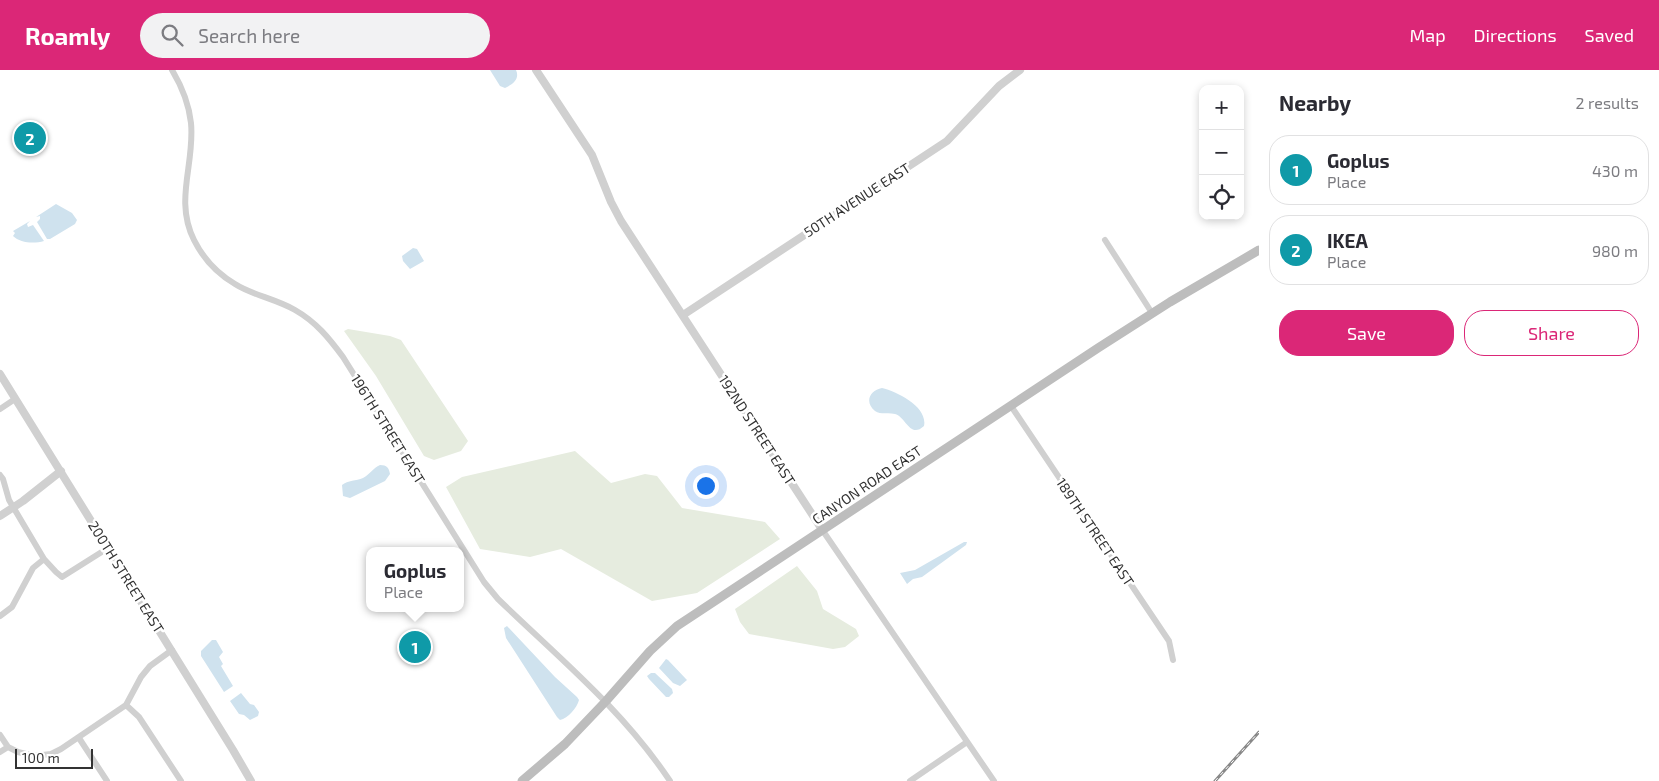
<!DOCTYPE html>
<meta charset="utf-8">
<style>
:root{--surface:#fff;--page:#f2f2f3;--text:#2b2b33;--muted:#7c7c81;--line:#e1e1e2;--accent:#db2777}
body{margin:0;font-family:"Exo 2",sans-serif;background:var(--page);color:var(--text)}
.controls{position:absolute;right:15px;top:15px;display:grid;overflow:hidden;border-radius:10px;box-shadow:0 2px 8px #0003}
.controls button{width:45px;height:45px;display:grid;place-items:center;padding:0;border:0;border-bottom:1px solid var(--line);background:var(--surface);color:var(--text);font:25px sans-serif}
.scale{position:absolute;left:15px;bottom:12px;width:78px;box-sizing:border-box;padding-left:5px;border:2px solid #333;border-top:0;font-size:14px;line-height:18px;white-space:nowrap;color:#333;-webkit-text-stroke:4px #fff;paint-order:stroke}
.you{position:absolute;left:705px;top:415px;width:18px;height:18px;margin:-12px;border:4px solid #fff;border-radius:50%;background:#1a73e8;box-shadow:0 0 0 8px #1a73e833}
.badge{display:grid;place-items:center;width:32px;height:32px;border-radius:50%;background:var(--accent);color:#fff;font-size:16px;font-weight:700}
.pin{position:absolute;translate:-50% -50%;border:2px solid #fff;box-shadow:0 1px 5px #0006}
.popup{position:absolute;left:366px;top:477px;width:98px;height:65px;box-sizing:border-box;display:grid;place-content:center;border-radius:10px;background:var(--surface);filter:drop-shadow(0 1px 4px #0005);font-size:16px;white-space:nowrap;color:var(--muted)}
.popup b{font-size:19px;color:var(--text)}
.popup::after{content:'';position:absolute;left:50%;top:100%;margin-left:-10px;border:10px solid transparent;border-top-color:var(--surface)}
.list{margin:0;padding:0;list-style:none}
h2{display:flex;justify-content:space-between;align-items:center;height:65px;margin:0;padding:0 20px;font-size:21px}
h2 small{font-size:16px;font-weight:400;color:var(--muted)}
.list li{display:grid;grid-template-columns:32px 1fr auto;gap:15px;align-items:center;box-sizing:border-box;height:70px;margin:0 10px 10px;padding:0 10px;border:1px solid var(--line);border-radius:20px}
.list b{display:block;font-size:19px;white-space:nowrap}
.list p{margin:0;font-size:16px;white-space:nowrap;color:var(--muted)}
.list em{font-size:16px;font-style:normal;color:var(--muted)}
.actions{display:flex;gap:10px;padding:15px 20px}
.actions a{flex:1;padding:11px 0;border:1px solid var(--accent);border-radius:20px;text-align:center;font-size:18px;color:var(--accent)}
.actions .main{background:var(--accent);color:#fff}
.icon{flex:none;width:28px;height:28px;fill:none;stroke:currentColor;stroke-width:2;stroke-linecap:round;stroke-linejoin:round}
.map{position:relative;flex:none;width:1259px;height:711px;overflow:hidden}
header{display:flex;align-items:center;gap:30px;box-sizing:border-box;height:70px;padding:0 25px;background:var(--accent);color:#fff}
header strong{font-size:24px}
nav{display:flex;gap:28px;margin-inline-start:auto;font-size:18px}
.search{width:350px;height:45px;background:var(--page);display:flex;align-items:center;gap:12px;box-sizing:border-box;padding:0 18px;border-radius:28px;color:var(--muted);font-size:19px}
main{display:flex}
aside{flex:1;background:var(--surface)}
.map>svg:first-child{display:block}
.green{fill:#e6ecdf}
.water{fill:#cfe2ee}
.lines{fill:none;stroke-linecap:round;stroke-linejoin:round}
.minor{stroke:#d0d0d0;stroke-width:6}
.tertiary{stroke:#d0d0d0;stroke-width:8}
.secondary{stroke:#bdbdbd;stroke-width:9}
.rail-casing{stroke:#888;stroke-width:3}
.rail{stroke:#fff;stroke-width:1;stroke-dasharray:4;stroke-linecap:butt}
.labels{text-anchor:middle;stroke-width:5;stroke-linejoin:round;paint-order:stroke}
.street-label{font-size:14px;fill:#333;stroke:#fff}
</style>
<header>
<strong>Roamly</strong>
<div class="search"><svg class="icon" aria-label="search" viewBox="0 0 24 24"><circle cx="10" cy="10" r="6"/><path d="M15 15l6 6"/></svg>Search here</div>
<nav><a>Map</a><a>Directions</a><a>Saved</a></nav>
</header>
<main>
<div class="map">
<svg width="1259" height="711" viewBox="0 0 1259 711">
<rect width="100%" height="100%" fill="#fff"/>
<path class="green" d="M348,259L390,266L401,270L468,371L461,381L434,390L424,386L376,306L344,261Z
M575,381L611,413L645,404L657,406L682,438L765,452L780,469L697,523L652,531L561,479L530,487L480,479L446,417L462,407Z
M797,496L817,521L823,539L856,559L859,566L845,577L833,579L749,564L740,552L735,539Z"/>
<path class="water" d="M490,0H516C520,9 513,14 505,18L500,16Z
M56,134L72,143L77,150L75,154L50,169H47L37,152L40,149V146L36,147Z
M30,151L27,154L28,157L33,155L44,171C34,174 20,173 13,166L15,163L13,161Z
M413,178L417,179L424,191L410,199L403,191L402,186Z
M882,318C898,322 928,337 924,356C910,369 906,347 895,344C888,342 881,345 875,341C864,332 870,320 882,318Z
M380,395C387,395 389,398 390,404L385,411L350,428L343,426L342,415C348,410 356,411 363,408C370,404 373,398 380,395Z
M964,472H967L966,475L922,507L913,509L907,514L900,503L915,500Z
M507,556L555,607L577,627L579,630C577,638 568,648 560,650L557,647L506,568L504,558Z
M212,570H216L223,582L219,587L223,594L221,596L233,616L224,622L201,586V581Z
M666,589L668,590L686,609L687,610L680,616L673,613L659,598Z
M651,603H655L672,619L673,623L669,627H666L649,609L647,606Z
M241,623L250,634L254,635L259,642L258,646L250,650L244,645L239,644L230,631Z"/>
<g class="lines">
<path class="minor" d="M172,0C181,15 189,35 191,53C195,94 174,130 194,170C203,188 218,204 235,214C252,225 276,229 295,240C316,252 329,268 343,287L484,512L498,529C559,588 622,639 670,711
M1105,170L1152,243
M1011,336L1169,571L1173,590
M0,339L15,329
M0,405L3,409L9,430L44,489L56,502L62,507L108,478
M823,461L994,711
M0,546L12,537L33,498L44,489
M126,635L139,647L181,711
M0,665L8,677
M79,668L107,711
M0,682L8,677L18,682L34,686L51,684L61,679L126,635L141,607L150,596L172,580
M910,711L967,672"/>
<path class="tertiary" d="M536,0L592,85L611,132L621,151L823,461
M683,245L947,71L999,16L1020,0
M0,304L233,680L251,711
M0,446L23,431L61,401"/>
<path class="secondary" d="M522,711L565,674L606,631L650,581L677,556L1098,278L1170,232L1259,180"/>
<g class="rail-casing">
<path id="rail" d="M1215,711L1259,662"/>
</g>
<use href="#rail" class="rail"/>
</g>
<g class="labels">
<g class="street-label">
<text transform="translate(857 130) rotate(-33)" y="5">50TH AVENUE EAST</text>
<text transform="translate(388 359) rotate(58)" y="5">196TH STREET EAST</text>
<text transform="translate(757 360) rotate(57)" y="5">192ND STREET EAST</text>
<text transform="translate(867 415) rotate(-34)" y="5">CANYON ROAD EAST</text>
<text transform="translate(1095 462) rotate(56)" y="5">189TH STREET EAST</text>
<text transform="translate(126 507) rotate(58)" y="5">200TH STREET EAST</text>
</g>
</g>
</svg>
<div class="controls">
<button>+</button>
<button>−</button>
<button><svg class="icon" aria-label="locate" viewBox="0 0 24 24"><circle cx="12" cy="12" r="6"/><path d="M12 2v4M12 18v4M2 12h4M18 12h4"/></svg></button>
</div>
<div class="scale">100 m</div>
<div class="you"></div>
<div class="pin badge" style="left:415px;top:577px;background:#0f9aa8">1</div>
<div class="popup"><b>Goplus</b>Place</div>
<div class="pin badge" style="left:30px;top:68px;background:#0f9aa8">2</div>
</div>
<aside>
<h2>Nearby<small>2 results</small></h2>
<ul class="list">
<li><span class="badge" style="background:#0f9aa8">1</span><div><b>Goplus</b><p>Place</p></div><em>430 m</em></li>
<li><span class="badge" style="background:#0f9aa8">2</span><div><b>IKEA</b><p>Place</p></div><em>980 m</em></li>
</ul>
<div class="actions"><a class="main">Save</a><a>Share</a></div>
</aside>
</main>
